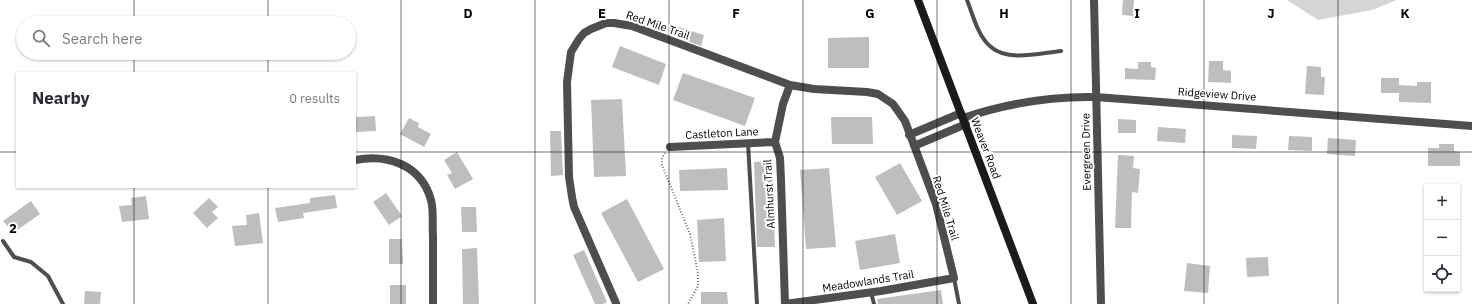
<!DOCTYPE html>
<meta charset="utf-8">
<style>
:root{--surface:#fff;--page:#f7f7f7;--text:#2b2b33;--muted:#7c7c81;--line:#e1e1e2}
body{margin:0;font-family:"IBM Plex Sans",sans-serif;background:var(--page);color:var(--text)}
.controls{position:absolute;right:12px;bottom:12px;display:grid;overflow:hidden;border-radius:0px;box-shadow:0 1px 3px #0004}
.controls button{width:36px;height:36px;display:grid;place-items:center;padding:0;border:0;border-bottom:1px solid var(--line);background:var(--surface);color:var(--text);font:20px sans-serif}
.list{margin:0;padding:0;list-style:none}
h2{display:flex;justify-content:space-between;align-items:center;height:52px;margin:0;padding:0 16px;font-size:17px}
h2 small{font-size:13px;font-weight:400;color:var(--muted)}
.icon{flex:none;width:22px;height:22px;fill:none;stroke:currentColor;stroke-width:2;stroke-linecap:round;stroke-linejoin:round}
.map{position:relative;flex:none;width:1472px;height:304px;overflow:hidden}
.search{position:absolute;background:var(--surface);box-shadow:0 1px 3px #0004;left:16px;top:16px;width:340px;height:44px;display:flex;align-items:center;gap:10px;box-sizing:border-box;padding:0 14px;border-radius:22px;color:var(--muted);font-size:15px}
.panel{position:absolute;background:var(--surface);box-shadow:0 1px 3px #0004;left:16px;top:72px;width:340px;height:116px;border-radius:0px}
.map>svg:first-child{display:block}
.green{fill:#d5d5d5}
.building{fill:#bebebe}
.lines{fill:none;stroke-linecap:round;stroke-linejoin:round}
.path{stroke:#707070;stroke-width:2;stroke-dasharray:1 2;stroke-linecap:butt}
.lane{stroke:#4e4e4e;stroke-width:4}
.street{stroke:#4e4e4e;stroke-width:8}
.secondary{stroke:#1b1b1b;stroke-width:8}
.grid{fill:none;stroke:#000;stroke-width:1;stroke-opacity:0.55}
.labels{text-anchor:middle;stroke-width:4;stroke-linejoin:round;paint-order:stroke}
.street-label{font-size:11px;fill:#000;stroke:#fff}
.grid-label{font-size:13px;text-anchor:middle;font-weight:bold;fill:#000;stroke:#fff;stroke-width:4;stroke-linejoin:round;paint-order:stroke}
</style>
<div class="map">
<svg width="1472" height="304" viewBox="0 0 1472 304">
<rect width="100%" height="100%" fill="#fff"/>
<path class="green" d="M1287,0H1397L1372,10L1318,20Z"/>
<path class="building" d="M1123,0H1134L1133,16L1122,15Z
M672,25L704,35L701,46L668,34Z
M869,37V68H828V38Z
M620,46L666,64L659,85L612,67Z
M1209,61H1223V70L1231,71V83L1208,82Z
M1138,62H1151V67L1156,68L1155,80L1125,79V68L1138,69Z
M1307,66L1321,67V77H1325L1324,95L1305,94Z
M683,73L755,98L745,126L673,100Z
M1381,78H1399V85L1417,86V82H1431V103L1399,102V93H1381Z
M622,99L626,176L594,177L591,100Z
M375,116L376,131L355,132V117Z
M831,117H872L873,144H832Z
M409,118L419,123L418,127L431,134L424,147L400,134Z
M1118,119L1136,120V133H1118Z
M1158,127L1186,129L1185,143L1157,141Z
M550,131H561L563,175L551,176Z
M1232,135L1257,136L1256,149L1232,148Z
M1289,136L1312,137V151L1288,150Z
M1328,138L1356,140L1355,156L1327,154Z
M1439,144H1454V151L1460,152V166H1428V148H1439Z
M457,152L473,179L455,189L447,175L452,173L444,160Z
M1118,155L1134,156L1133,168L1140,169L1138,193L1132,192L1131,228H1115Z
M772,161L775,247H757L754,162Z
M900,163L922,201L897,215L875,177Z
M727,168L728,190L680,191L679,170Z
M829,168L836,247L806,249L800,170Z
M386,193L402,216L389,225L373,202Z
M335,195L337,208L303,213L304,218L278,222L275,208L310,203V198Z
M146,196L149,219L122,222L119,206L132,205L131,198Z
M209,198L218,207L212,212L218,218L207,228L193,213Z
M627,199L664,269L638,282L601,213Z
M31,201L40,214L13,233L3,221Z
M461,207H476L477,232H462Z
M259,213L263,243L235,246L232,226L247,225L246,215Z
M724,218L726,261L699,262L697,220Z
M895,234L900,263L860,270L855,241Z
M389,239H402L403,264H389Z
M477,248L479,304H463L462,249Z
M584,250L607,302L603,304H595L573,255Z
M1268,257L1269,276L1247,277L1246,258Z
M1187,263L1210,266L1208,293L1184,291Z
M390,285H406V304H390Z
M941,290L943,304H878L877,299Z
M85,291L101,292L100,304H84Z
M701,292H727L728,304H701Z"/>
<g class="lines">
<path class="path" d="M665,153L662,158V165L690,234L698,273V286L688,304"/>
<path class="lane" d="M967,0C973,15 978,37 991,47C1008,62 1040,53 1061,51
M748,143L757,304
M3,241L14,257L31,262L48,276L63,304
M954,278L959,304
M871,292L874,304"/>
<path class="street" d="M1094,0L1101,304
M963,118C1008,103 1050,96 1096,97L1472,126
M909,135L961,113
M914,146L966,124
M670,147L775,142
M355,160C387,154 421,164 431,200C434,211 432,224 433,236C433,259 433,281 433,304
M616,303L574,207L572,197L569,177L567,82L571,52L579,39L584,33L591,29L606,23H614L632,26L790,85L814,89L867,92L878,94L893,104L905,121L936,204L954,278L881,291L785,304L781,180L780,158L775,142L783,104L790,85"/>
<path class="secondary" d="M918,0L1033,304"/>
</g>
<path class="grid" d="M134,0V23M268,0V23M401,0V304M535,0V304M669,0V304M803,0V304M937,0V304M1071,0V304M1204,0V304M1338,0V304M134,53V73M268,53V73M0,152H17M355,152H1472M134,187V304M268,187V304"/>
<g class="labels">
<g class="street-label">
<text transform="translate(658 25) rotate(19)" y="4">Red Mile Trail</text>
<text transform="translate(1217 94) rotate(4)" y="4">Ridgeview Drive</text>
<text transform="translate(722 133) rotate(-3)" y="4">Castleton Lane</text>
<text transform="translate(986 148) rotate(69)" y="4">Weaver Road</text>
<text transform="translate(1086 152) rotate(-91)" y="4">Evergreen Drive</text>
<text transform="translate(769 194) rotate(-93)" y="4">Almhurst Trail</text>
<text transform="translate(946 208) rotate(73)" y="4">Red Mile Trail</text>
<text transform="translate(868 281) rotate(-9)" y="4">Meadowlands Trail</text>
</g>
</g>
<g class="grid-label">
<text x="468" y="18">D</text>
<text x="602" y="18">E</text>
<text x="736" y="18">F</text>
<text x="870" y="18">G</text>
<text x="1004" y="18">H</text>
<text x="1137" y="18">I</text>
<text x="1271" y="18">J</text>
<text x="1405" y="18">K</text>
<text x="13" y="233">2</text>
</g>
</svg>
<div class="controls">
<button>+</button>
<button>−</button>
<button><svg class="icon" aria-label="locate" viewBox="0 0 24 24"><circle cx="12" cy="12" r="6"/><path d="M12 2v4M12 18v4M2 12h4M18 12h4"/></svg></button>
</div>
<div class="search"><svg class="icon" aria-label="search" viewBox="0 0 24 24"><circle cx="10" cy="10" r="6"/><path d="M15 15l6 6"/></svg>Search here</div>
<section class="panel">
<h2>Nearby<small>0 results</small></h2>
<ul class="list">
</ul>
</section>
</div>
